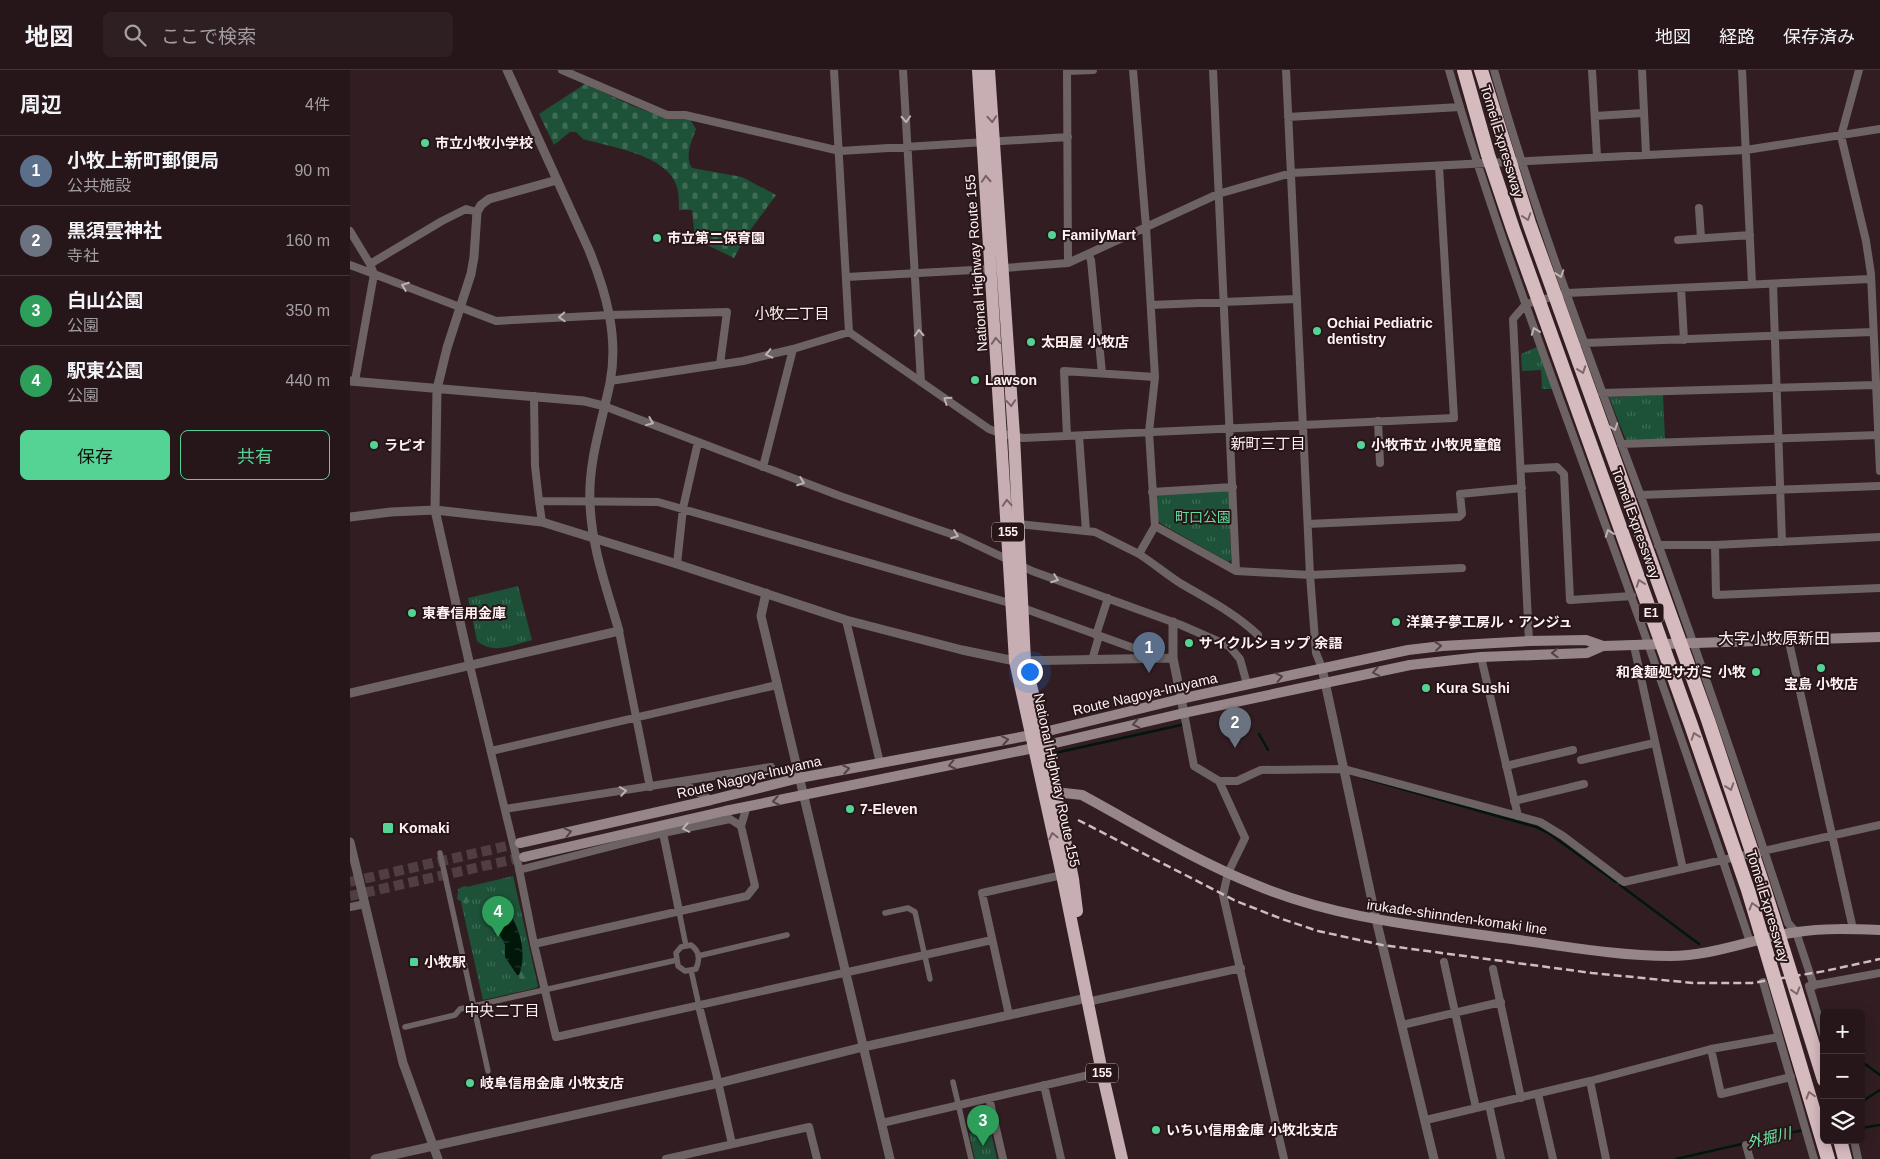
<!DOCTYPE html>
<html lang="ja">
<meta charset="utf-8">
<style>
:root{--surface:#26161a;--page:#2e1f23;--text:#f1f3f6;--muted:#a49fa2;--line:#423539;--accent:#54d395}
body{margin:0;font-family:Helvetica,"Noto Sans JP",sans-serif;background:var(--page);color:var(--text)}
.controls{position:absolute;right:15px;bottom:15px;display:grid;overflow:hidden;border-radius:8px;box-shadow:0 2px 12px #0003}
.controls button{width:45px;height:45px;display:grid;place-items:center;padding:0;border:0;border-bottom:1px solid var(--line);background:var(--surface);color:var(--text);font:25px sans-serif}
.you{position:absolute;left:679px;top:601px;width:18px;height:18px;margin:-12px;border:4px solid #fff;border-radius:50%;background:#1a73e8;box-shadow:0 0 0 8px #1a73e833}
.badge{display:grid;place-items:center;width:32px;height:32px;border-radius:50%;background:var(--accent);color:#fff;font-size:16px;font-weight:700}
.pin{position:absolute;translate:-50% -41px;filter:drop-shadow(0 1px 2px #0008)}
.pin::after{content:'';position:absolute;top:26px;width:18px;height:15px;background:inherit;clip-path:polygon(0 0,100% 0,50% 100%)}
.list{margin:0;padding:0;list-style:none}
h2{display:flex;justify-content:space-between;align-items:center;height:65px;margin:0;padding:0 20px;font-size:21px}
h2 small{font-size:16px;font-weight:400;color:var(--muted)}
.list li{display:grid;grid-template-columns:32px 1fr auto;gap:15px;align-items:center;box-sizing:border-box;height:70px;padding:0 20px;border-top:1px solid var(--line)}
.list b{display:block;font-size:19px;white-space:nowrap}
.list p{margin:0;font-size:16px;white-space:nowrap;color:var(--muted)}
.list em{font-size:16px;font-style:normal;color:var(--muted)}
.actions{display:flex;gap:10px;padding:15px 20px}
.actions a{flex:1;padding:11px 0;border:1px solid var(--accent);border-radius:8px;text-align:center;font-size:18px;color:var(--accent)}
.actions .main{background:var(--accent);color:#111}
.icon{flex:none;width:28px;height:28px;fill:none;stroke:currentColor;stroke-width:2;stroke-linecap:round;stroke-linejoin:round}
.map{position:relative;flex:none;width:1530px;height:1089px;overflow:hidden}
header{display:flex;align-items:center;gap:30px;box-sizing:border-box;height:70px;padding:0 25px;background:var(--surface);border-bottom:1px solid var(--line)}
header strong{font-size:24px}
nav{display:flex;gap:28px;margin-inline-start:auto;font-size:18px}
.search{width:350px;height:45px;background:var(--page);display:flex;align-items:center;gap:12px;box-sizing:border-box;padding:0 18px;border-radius:8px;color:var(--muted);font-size:19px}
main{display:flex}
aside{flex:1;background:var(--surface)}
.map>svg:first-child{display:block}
.grass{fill:url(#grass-tufts)}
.forest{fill:url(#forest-firs)}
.cemetery{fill:url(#cemetery-stones)}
.water{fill:url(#water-ripples)}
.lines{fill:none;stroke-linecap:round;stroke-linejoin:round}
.stream{stroke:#00170a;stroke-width:2.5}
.secondary-tunnel{stroke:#513e41;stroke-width:10;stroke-dasharray:10 5;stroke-linecap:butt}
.pedestrian{stroke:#6e6364;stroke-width:5.5}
.minor{stroke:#6e6364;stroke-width:8}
.tertiary{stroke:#6e6364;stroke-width:9}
.secondary{stroke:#978689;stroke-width:10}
.trunk{stroke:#c6aeb2;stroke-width:12}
.motorway{stroke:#d5babe;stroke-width:14}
.rail{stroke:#cdbdc0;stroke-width:2.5;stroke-dasharray:8 4;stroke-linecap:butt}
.motorway-bridge{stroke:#d5babe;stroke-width:14}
.oneway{stroke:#beb1b3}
.oneway2{stroke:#766265}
.oneway3{stroke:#7e686b}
.oneway4{stroke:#544245}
.poi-dot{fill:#54d395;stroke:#271518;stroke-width:2}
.labels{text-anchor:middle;stroke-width:4;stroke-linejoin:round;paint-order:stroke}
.shield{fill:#271518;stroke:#beafb1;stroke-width:1}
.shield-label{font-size:12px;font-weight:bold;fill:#fff1f3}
.street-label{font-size:14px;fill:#fff1f3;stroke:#271518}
.poi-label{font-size:14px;font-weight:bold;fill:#fff1f3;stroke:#271518;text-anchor:start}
.park-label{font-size:14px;fill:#61dd9f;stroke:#271518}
.neighbourhood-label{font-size:15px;fill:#fff1f3;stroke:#271518}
.water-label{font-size:15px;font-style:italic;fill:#6de7a9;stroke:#271518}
.quarter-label{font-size:16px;fill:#fff1f3;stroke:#271518}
</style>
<header>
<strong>地図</strong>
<div class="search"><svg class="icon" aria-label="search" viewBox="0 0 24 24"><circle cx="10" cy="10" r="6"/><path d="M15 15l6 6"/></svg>ここで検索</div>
<nav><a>地図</a><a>経路</a><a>保存済み</a></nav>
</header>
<main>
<aside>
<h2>周辺<small>4件</small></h2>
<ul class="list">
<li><span class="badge" style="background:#5c6f8a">1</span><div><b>小牧上新町郵便局</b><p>公共施設</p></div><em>90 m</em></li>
<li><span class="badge" style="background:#6b7280">2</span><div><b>黒須雲神社</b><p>寺社</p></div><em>160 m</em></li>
<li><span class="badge" style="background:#2e9e5b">3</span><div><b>白山公園</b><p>公園</p></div><em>350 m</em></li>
<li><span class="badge" style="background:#2e9e5b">4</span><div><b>駅東公園</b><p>公園</p></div><em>440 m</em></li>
</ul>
<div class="actions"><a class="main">保存</a><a>共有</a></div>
</aside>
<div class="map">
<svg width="1530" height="1089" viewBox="0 0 1530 1089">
<defs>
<pattern id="grass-tufts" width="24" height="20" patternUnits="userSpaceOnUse" patternTransform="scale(1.25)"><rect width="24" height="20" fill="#1d5238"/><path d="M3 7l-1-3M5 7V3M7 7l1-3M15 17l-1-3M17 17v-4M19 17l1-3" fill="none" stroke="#3f6b55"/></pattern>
<pattern id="forest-firs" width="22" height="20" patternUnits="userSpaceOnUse" patternTransform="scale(1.25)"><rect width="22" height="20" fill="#1d5238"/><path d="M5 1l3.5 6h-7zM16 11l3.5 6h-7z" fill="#3f6b55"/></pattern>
<pattern id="cemetery-stones" width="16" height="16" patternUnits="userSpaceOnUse" patternTransform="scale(1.25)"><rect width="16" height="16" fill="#1d5238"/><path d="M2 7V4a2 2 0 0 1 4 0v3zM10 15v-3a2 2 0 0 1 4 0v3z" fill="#3f6b55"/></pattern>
<pattern id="water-ripples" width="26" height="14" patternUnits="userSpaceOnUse" patternTransform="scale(1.25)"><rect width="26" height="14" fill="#00170a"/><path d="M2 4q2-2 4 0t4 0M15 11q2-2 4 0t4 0" fill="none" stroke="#26392e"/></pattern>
</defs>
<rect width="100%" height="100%" fill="#321e22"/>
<path class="grass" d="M1187,277L1204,319H1192L1191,300L1172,301L1171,284Z
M1313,325L1315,369L1276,370L1259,327Z
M875,420L879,423L881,490L878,492L810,453C805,446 805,430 809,424Z
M168,516L182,570C163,575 143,585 127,571L118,528Z
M163,806L188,916L186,918L133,930L108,819Z
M640,1058L647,1089H625L619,1063Z"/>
<path class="forest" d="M116,816L120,819H124L126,822L125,828L116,834L107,829L108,822L111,817Z
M180,891L185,914L181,919L159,922L170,910L168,901Z"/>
<path class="cemetery" d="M235,14C265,27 306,51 339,48L346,59C342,70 334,87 342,98L392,107L426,125L396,166L384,188L345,169L342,140H329C329,133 329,124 327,117C318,85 261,77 233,69L226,62H220L204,75L189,44Z"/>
<path class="water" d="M156,840C171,856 177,885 169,905H167L155,887V875L149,863L151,844Z"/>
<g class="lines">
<path class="stream" d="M909,664L918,680
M705,683L831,655
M1014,708L1186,757L1197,762L1266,812
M1270,815L1349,874
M1511,991L1530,1005
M1511,1032L1530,1020
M1511,1058L1530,1055
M1326,1089L1453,1060"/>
<path class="secondary-tunnel" d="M0,812L170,773
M0,826L174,787"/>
<path class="pedestrian" d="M90,783L138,1001
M329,841L336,876
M535,843L558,838L565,842L580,909
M341,875C350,882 350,889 346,899L335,901L328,896L326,883L331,877Z
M348,886L437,865
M341,900L349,936
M55,957L105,945L110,939L327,890
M603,1012L621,1089"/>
<path class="minor" d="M212,0L317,45H335L490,81L718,67
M484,0L499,262L639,359L652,364L673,368L1104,348L1089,96
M553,0L571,312
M717,0L718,193
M783,0L796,157L805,307L799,362L805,456L886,501L960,505L1112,498
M863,0L886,501
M936,0L960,505L966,583L972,598
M1099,0C1140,143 1193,282 1243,421C1298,571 1350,721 1400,872
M1144,0C1185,144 1238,284 1290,424C1342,566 1391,709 1438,853L1446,862L1464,916
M1242,0L1247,86
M1292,0L1296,84
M1392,0L1402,214
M1509,0L1491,66L1516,171L1521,204L1530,401
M717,1L743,0
M1245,46L1293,43
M938,47L1110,37
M1349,138L1351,168
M0,161L20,194L24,204L146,251L260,245L377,242L370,294
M1328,170L1400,165
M738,184L741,190L752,303
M20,194L92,151L116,139L127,142
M0,195L24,204L5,311
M497,207L641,199L718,193L868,124L941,103L1396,80L1530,59
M1423,214L1432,472
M1331,218L1334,270
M801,235L947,229
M1234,273L1523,262
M260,311L393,291L443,279L499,262
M1252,323L1525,315
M184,326L185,396L189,431L308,432L663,534
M254,336L490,426L610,467L682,501L831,555L879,576L890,589L897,614
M1028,351L1030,393
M717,366L714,301L805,307
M729,366L736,461
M1271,374L1529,365
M413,397L443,279
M1171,399L1207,397L1214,404L1220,530L1282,526
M802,422L883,417
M1290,425L1530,416
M189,431L192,452
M668,454L745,462L789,484L805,456
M958,454L1109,447L1112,444L1110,424L1172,418
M1308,475H1365L1530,467
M1365,475L1366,525L1530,518
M789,484C803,493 816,504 830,513C857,529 885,543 908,565
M327,494L333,438L348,372
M673,538L789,580L799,589
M496,550L530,693
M269,561L300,717
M746,565L758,528
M1179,571L1163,249L1176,234L1217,223L1520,209
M1439,572L1503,859
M1284,576L1333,799
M1131,587L1168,746
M742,590L749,566
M120,596L168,794L184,874L206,967L642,870
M834,643L844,696L869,711L895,768L878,803L873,825L934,1089
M141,681L427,615
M1231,690L1304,673
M1156,696L1223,680
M869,711H887L911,700L994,699L1190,752L1213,766L1274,812L1530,755
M332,713L361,730
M1164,731L1234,714
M155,739L421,697
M313,763L329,841
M169,800L313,763L380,749L391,756
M0,837L15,834
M184,874L397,826L405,816L391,756L397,736
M1094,892L1126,1038
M1143,899L1171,1028
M1413,912L1464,1089
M737,932L891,898
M349,936L366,1003L382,1074
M659,945L632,823L712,805
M1052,955L1151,932
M1474,966L1459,916L1530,903
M1361,979L1371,1024L1441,1007
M1240,1011L1256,1089
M694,1015L711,1089
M1188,1024L1203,1089
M639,1028L653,1089
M1139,1035L1151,1089
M1076,1050L1240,1011L1361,979L1429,967
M532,1053L752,1002
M1504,1070L1508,1089
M1396,1075L1400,1089
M316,1089L459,1057L467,1089"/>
<path class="tertiary" d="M0,311L234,331L254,336
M0,447L41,442L85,440L192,452L327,494L496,550L612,580L665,591L823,588
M416,523L411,546L540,1089
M823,552V588L834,643
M120,596L85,440L87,319L97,278L121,204L124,187L127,142L131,135L139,129L207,110
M972,598L1026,849L1084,1089
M0,623L269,561C257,519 241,476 240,432C238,392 252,352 260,313C269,267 256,222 239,180L157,0
M0,772L53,993L88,1089
M25,1089L369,1013L513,977L737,928"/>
<path class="secondary" d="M705,722L732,725C789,756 846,791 906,815C985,848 1070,856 1154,868C1209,875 1264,886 1320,886C1364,886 1404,868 1447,862C1474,858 1502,859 1530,860
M170,773L361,730L449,708L682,665L830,629L1058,580L1092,576L1179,571L1236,570L1253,576
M174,787L375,741L684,678L834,643L1060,595L1131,587L1237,583L1253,576L1530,567"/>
<path class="trunk" d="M628,0L665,591L712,805L752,1002L772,1089
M639,0L664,366L675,591L696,676L723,809L727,841"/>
<path class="motorway" d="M1490,1070L1495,1089"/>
<path class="rail" d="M728,750L886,831L932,849L968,861L1032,875L1242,903L1343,913H1402L1475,901L1530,889"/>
<path class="motorway-bridge" d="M1114,0L1138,85L1163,159L1341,655L1398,820L1478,1089
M1131,0L1179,153L1358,650L1413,815L1474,1010"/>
</g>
<defs><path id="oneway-chevron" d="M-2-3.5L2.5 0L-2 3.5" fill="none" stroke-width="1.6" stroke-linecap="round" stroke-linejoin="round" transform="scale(1.25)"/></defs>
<g class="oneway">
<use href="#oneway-chevron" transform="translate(556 49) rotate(87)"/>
<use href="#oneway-chevron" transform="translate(1210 204) rotate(71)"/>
<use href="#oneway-chevron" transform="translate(55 216) rotate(-159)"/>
<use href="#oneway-chevron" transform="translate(212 247) rotate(177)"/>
<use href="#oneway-chevron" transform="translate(1185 261) rotate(-110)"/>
<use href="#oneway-chevron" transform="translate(569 263) rotate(-93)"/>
<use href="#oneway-chevron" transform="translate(419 284) rotate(167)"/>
<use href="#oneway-chevron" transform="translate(597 330) rotate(-145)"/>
<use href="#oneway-chevron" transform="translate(300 352) rotate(22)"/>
<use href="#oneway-chevron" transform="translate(1264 357) rotate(70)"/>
<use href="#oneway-chevron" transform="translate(451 412) rotate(21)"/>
<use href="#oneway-chevron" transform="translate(1259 463) rotate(-110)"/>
<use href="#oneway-chevron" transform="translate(605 465) rotate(20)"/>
<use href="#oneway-chevron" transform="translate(705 509) rotate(20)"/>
<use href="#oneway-chevron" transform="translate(273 721) rotate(-9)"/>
<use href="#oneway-chevron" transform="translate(336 758) rotate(169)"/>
</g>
<g class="oneway2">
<use href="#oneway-chevron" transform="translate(642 49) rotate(86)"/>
<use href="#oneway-chevron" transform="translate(636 109) rotate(-93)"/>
<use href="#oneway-chevron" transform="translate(646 271) rotate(-94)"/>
<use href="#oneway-chevron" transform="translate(661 333) rotate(86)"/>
<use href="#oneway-chevron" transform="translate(657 433) rotate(-94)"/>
<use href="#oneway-chevron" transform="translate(703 766) rotate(-103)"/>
</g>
<g class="oneway3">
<use href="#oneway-chevron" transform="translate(1177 147) rotate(71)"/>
<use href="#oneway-chevron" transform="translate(1232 300) rotate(70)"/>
<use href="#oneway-chevron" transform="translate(1290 513) rotate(-110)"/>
<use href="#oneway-chevron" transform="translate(1345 666) rotate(-109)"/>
<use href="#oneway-chevron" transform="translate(1380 717) rotate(71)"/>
<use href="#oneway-chevron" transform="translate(1403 836) rotate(-107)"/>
<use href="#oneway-chevron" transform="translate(1446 921) rotate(73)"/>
<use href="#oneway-chevron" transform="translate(1460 1025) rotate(-106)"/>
</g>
<g class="oneway4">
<use href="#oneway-chevron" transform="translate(1088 576) rotate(-6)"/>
<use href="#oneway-chevron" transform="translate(1205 583) rotate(178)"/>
<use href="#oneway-chevron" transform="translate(1026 602) rotate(169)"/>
<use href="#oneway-chevron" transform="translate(929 607) rotate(-12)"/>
<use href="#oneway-chevron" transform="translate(786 654) rotate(167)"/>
<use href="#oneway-chevron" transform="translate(655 670) rotate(-10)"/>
<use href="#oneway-chevron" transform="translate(602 695) rotate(168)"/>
<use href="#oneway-chevron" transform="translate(496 699) rotate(-10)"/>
<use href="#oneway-chevron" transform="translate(426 731) rotate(170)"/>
<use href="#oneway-chevron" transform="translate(218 762) rotate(-13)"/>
</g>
<g class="poi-dot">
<circle cx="75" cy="73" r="5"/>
<circle cx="702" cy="165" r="5"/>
<circle cx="307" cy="168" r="5"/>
<circle cx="967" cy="261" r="5"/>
<circle cx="681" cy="272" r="5"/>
<circle cx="625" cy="310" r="5"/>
<circle cx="24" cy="375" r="5"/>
<circle cx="1011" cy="375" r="5"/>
<circle cx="62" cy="543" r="5"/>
<circle cx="1046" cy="552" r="5"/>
<circle cx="839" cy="573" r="5"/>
<circle cx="1471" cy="598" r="5"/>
<circle cx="1406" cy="602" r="5"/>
<circle cx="1076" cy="618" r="5"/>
<circle cx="500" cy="739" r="5"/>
<rect x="32" y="752" width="12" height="12" rx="2.5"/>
<rect x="59" y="887" width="10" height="10" rx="2.5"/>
<circle cx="120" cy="1013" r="5"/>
<circle cx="806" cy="1060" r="5"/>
</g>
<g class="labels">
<g class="shield">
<rect x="642" y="452.5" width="32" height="19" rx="4"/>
<rect x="1288.5" y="533.5" width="25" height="19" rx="4"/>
<rect x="736" y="993.5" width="32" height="19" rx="4"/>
</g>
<g class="shield-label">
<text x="658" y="466">155</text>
<text x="1301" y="547">E1</text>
<text x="752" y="1007">155</text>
</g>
<g class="street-label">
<text transform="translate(1152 71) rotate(73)" y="5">Tomei Expressway</text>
<text transform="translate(626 193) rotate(-94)" y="5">National Highway Route 155</text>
<text transform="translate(1286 453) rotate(70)" y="5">Tomei Expressway</text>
<text transform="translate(795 624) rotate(-13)" y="5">Route Nagoya-Inuyama</text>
<text transform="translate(399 707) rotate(-13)" y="5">Route Nagoya-Inuyama</text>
<text transform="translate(707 710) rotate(78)" y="5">National Highway Route 155</text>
<text transform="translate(1418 836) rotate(73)" y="5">Tomei Expressway</text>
<text transform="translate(1107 847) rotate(8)" y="5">irukade-shinnden-komaki line</text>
</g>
<g class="poi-label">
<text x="85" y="78">市立小牧小学校</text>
<text x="712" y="170">FamilyMart</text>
<text x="317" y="173">市立第二保育園</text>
<text x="977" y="258">Ochiai Pediatric<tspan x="977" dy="16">dentistry</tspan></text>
<text x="691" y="277">太田屋 小牧店</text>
<text x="635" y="315">Lawson</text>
<text x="34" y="380">ラピオ</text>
<text x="1021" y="380">小牧市立 小牧児童館</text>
<text x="72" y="548">東春信用金庫</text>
<text x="1056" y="557">洋菓子夢工房ル・アンジュ</text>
<text x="849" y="578">サイクルショップ 余語</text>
<text x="1396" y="607" text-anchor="end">和食麺処サガミ 小牧</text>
<text x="1471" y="619" text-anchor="middle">宝島 小牧店</text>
<text x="1086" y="623">Kura Sushi</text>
<text x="510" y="744">7-Eleven</text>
<text x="49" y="763">Komaki</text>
<text x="74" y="897">小牧駅</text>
<text x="130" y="1018">岐阜信用金庫 小牧支店</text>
<text x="816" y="1065">いちい信用金庫 小牧北支店</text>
</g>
<g class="park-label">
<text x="853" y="452">町口公園</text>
</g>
<g class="neighbourhood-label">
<text x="442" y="249">小牧二丁目</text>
<text x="918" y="379">新町三丁目</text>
<text x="152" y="946">中央二丁目</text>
</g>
<g class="water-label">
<text transform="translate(1419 1068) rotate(-13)" y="5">外掘川</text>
</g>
<g class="quarter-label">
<text x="1424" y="574">大字小牧原新田</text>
</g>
</g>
</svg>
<div class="controls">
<button>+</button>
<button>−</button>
<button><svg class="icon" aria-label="layers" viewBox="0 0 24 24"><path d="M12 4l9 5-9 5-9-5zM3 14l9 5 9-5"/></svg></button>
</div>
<div class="you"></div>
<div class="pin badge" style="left:799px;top:603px;background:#5c6f8a">1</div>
<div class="pin badge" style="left:885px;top:678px;background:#6b7280">2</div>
<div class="pin badge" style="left:633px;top:1076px;background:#2e9e5b">3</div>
<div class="pin badge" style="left:148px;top:867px;background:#2e9e5b">4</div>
</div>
</main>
